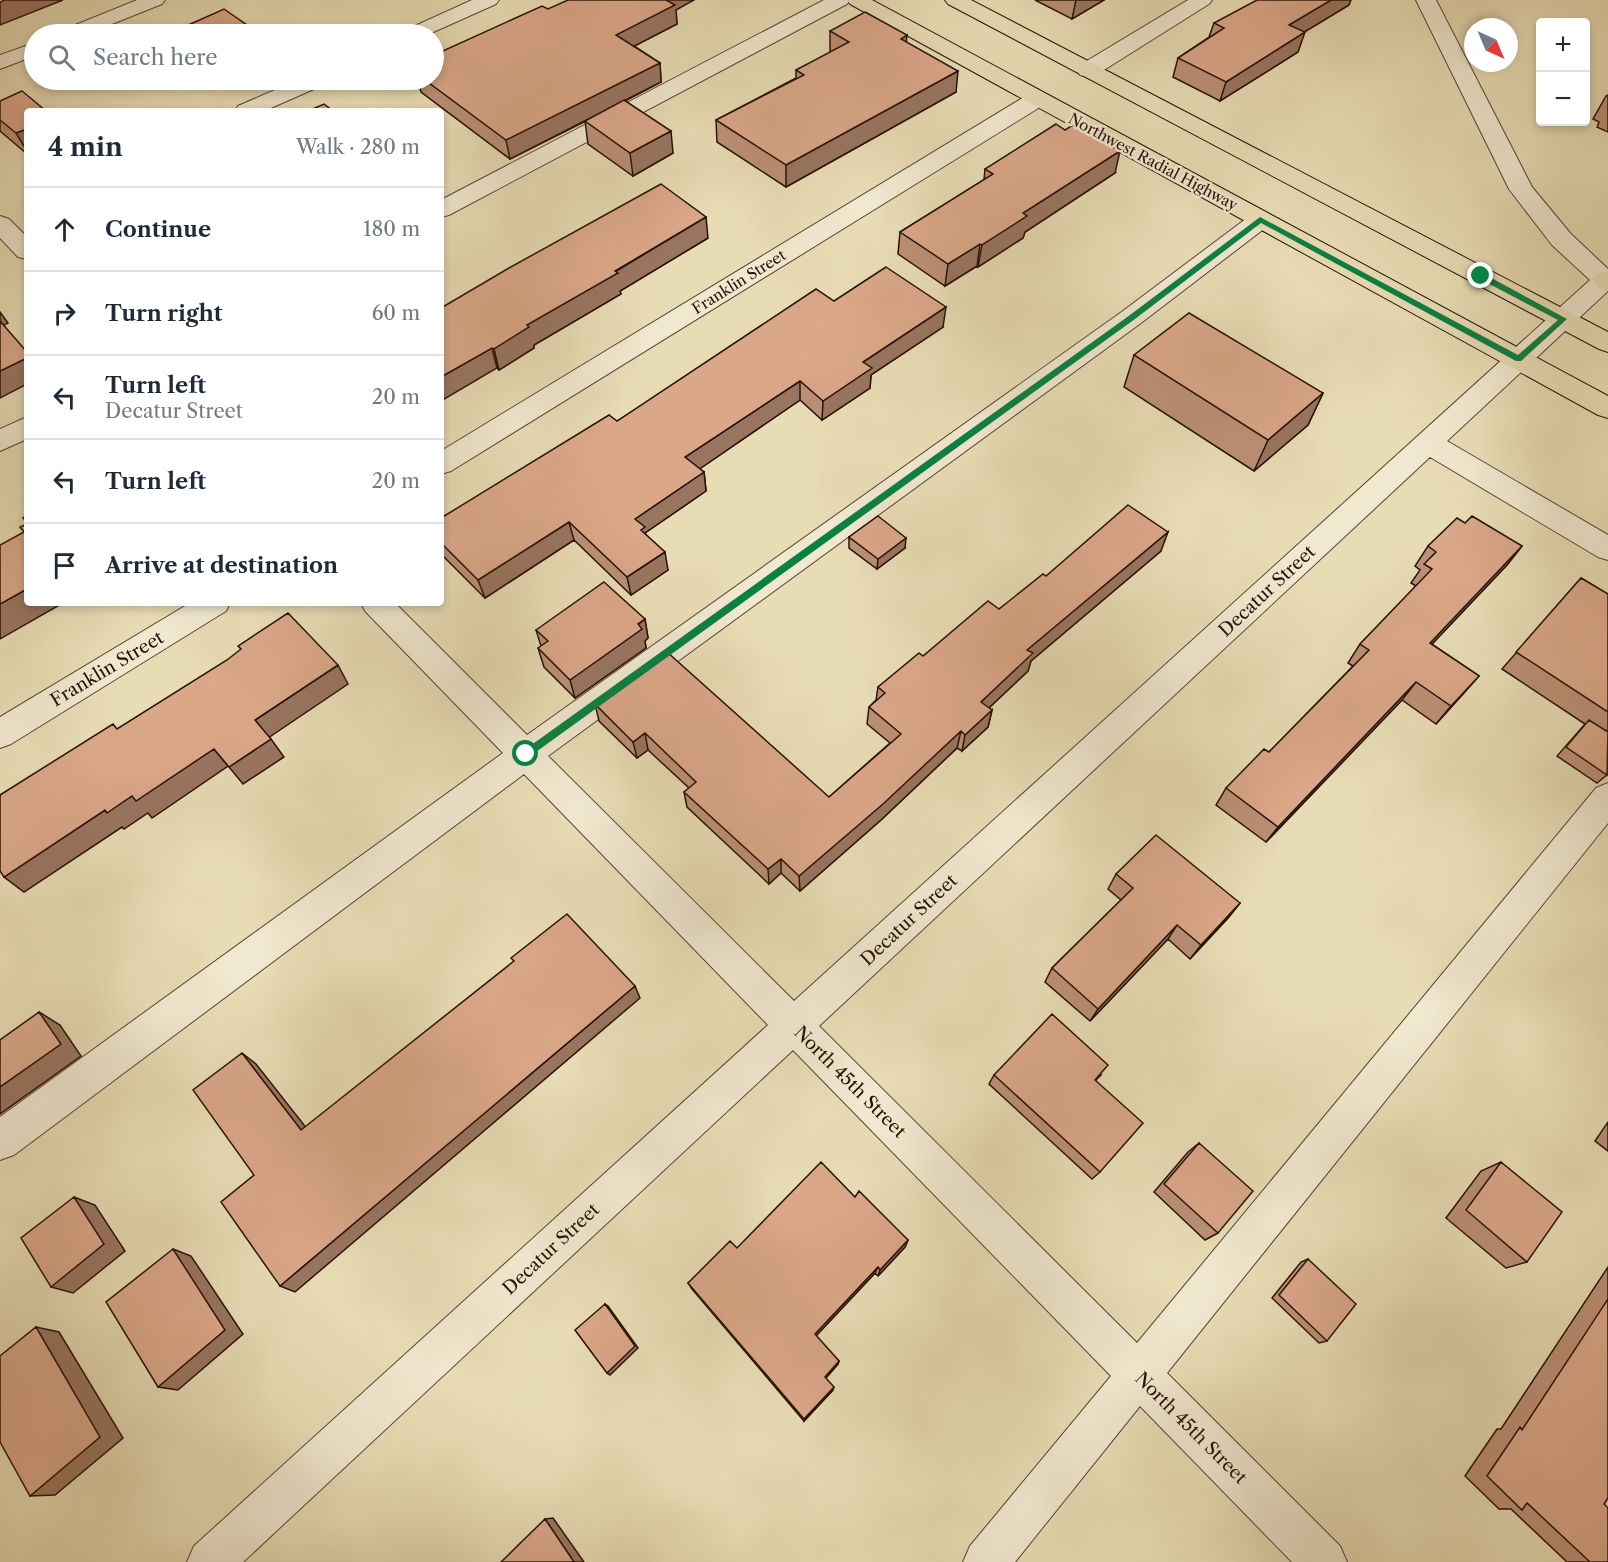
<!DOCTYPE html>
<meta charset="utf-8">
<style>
:root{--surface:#fff;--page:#f6f6f7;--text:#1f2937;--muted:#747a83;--line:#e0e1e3}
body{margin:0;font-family:"Libre Caslon Text",serif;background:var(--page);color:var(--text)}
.controls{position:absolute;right:18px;top:18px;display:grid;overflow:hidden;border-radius:6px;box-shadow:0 3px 9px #0003}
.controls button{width:54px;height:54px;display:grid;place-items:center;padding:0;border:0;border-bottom:2px solid var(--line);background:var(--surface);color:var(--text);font:30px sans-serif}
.compass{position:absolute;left:1464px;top:18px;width:54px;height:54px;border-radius:50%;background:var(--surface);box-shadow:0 3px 9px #0003;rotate:136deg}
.stop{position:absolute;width:18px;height:18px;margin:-14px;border:4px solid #0b8043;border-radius:50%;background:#fff}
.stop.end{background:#0b8043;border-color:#fff;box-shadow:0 2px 6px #0008}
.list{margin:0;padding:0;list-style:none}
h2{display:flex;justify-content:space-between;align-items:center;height:78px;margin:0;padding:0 24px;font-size:26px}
h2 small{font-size:20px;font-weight:400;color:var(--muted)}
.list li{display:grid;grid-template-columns:39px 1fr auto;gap:18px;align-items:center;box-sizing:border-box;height:84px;padding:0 24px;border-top:2px solid var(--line)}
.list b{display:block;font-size:22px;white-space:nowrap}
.list p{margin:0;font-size:20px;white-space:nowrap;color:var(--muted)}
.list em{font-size:20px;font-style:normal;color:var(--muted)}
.icon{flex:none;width:33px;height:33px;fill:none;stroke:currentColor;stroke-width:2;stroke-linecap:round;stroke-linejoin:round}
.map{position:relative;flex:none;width:1608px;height:1562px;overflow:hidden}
.search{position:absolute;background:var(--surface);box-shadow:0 3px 9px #0003;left:24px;top:24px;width:420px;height:66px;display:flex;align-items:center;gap:15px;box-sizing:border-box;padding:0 21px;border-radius:33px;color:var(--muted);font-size:22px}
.panel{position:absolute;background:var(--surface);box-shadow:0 3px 9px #0003;left:24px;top:108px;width:420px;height:498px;border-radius:6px}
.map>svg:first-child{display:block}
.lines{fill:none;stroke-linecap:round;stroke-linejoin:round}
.minor-casing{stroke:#574433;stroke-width:2}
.major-casing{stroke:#271208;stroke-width:2}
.minor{fill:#f0e8cf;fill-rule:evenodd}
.major{fill:#e8dcb5;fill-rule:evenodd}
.wall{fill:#bb9076;stroke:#271208;stroke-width:1.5}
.shaded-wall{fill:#997560;stroke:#271208;stroke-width:1.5}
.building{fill:#daa789;stroke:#271208;stroke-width:1.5}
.route{fill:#0b8043}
.labels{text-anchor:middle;stroke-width:5;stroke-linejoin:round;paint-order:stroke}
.far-street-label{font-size:15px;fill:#271208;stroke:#f0e8cf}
.street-label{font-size:18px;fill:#271208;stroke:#f0e8cf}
</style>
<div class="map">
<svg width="1608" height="1562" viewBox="0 0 1608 1562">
<rect width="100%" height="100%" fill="#e8dcb5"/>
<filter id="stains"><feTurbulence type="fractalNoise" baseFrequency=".00333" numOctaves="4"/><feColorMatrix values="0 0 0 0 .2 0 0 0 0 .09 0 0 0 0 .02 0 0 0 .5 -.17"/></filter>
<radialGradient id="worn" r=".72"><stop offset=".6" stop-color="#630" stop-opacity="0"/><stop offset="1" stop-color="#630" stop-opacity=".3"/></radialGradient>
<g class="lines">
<g class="minor-casing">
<path id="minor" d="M137,0H165L162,4L87,34H59L63,30Z
M472,0H499L496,4L429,34H402L406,30Z
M824,0H850L847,4L449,215L441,217V200Z
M1188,0H1212L1209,4L1096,75L1088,77L1080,75L1077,70L1080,65Z
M1416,0H1436L1532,187L1570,233L1608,269V291L1447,441L1608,535V560L1598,557L1430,457L819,1026L1137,1343L1596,788L1608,783V823L1167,1373L1340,1546L1347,1562H1292L1140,1406L1015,1562H963L970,1546L1111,1376L793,1050L243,1562H187L194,1546L768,1025L524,774L14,1155L0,1160V1117L503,753L365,611L361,603H395L527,735L1123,311L1251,215L1260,212L1269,215L1272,220L1269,225L1141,323L548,756L794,1001L1590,280L1552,245L1509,189Z
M34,43V56L0,69V55Z
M298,80H326L323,85L264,111H235L238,106Z
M1037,92L1045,94L1048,99L1045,104L451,471L441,474V451L1029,94Z
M0,216L9,219L27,237V259L18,257L0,238Z
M27,417V439L0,451V429Z
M190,603H230L226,611L11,744L0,748V717Z"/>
</g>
<g class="major-casing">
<path id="major" d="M847,0H872L1608,396V418L1598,415L850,4Z
M945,0H971L1608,332V352L1599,349L948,4Z
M1605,272L1608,273V291L1599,289L1592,280L1596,274Z"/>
</g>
<use href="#minor" class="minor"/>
<use href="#major" class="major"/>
</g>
<path class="wall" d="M1035,0H1104L1072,19Z
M1349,5L1304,32L1298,52L1220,101L1173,77L1178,58L1209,37L1214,23Z
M548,9L676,10L677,24L634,46L660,63L661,82L625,101L673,153L633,176L588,144L585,121L592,118L510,159L421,92L418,80H434Z
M186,26L261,34H190Z
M830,31L906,42L956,92L786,187L717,142L716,120L796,78V70L830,53Z
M1608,95V132L1597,127L1599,122L1593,119L1606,96Z
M0,101L27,111V154L0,131Z
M985,169L1115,173L1025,232L1023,238L978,267L977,266L945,286L898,254L900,232L984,180Z
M708,238L620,291L621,294L534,345V348L499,370L442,310L441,308Z
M834,301L943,327L871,375L870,388L822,420L800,400L699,469L704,472L706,491L645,533L668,570L631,595L574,540L485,598L441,554V518Z
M1134,355L1323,393L1308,425L1254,471L1124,387Z
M1465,523L1522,546L1507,565L1432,644L1479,676L1436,724L1402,700L1266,842L1216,805L1226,788L1269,752L1353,666L1348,663L1360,644L1416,586L1411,583L1420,570L1415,566L1428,546Z
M849,537L905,548L877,569L849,548Z
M1161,551L1031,661L1028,671L989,708L992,710L988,727L962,751L957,748L881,820L800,891L781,873L769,884L687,807L684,792L689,788L648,750L637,758L599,721L595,704L829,797L890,743L867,724L869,707L876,700L878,687L923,656L999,609L1046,576Z
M1581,578L1608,594V730L1606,731L1608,774L1597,783L1557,756L1585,724L1502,669Z
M645,619L648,638L645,641L646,648L575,698L544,667L538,648L541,646L536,630Z
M1116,874L1240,903L1228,918L1190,959L1168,939L1090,1021L1045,982L1052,968L1121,900L1108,889Z
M994,1075H1101L1096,1080L1100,1172L1092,1179L989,1084Z
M1608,1122V1151L1595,1141Z
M1199,1143L1218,1233L1205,1240L1154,1192L1188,1152Z
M1501,1162L1527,1262L1506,1268L1446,1218L1481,1171Z
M855,1197L908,1240L905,1247L878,1276L875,1273L816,1336L839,1361L838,1364L826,1378L833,1390L804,1421L692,1289L688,1283L737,1248Z
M1308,1259L1327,1341L1319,1343L1272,1298L1301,1262Z
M1608,1267V1498L1604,1504L1608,1562H1567L1511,1509H1499L1465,1476L1497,1429H1501Z"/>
<path class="shaded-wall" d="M5,0H63L0,25V2Z
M662,0H694L676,10L677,24L619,54L616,35Z
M1076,0H1104L1072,19Z
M1331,0H1351L1349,5L1283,45L1289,25Z
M1305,32L1298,52L1220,101L1226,82Z
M907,35L905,57L901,39Z
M660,63L661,82L510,159L506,140Z
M958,71L956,92L786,187V165Z
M27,129V151L16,133Z
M671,131L673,153L633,176L630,153Z
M1120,151L1115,173L1025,232L1023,238L978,267L982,245L1023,213Z
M706,217L708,238L620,291L621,294L534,345V348L499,370L494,349L527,325Z
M980,244L977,266L945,286L948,264Z
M946,307L943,327L871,375L870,388L822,420L823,401L863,362Z
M0,312L8,323L1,327L0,325Z
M492,348L497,368L441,401V377Z
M27,358V384L0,398V371Z
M800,381V400L688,477L685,457Z
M1323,393L1308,425L1254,471L1268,440Z
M704,472L706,491L645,533L648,546L635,519Z
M569,522L574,540L485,598L478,580Z
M1168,532L1161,551L1031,661L1028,671L977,719L981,702L1027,650Z
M906,538L905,548L877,569L878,559Z
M1522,546L1507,565L1416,661L1430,643Z
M665,552L668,570L631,595L627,577Z
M27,589V603H63L0,639V604Z
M645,619L648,638L645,641L646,648L575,698L570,680Z
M338,665L348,684L268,738L255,720Z
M1479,676L1464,693L1436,724L1451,706Z
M1416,682L1402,700L1266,842L1278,827Z
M992,710L988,727L962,751L965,735Z
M961,731L957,748L881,820L800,891L799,876Z
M645,733L648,750L637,758L633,742Z
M271,739L284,757L243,784L229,767Z
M214,749L228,766L152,818L148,813L124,829L122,827L24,892L4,877L105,810L132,796Z
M781,859V873L769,884L768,869Z
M1240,903L1228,918L1190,959L1201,945Z
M1177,925L1168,939L1090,1021L1098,1009Z
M635,986L640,998L295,1292L280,1286Z
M39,1012L60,1025L81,1056L0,1114V1087Z
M242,1053L256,1064L315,1139L301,1130Z
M74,1197L95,1205L125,1251L73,1293L51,1287Z
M908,1240L905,1247L878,1276L880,1270Z
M173,1249L191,1256L243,1334L178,1390L158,1387Z
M878,1267L875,1273L814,1338L815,1334Z
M605,1304L608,1306L638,1348L610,1375L607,1373Z
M36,1327L59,1332L123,1438L55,1495L30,1496Z
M839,1361L838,1364L824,1380L825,1377Z
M834,1387L833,1390L804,1421V1419Z
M553,1518L584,1562H574L545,1519Z"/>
<path class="building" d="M568,0H666L675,5L616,35L660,63L506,140L425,80H434V55L542,6L548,9Z
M1257,0H1331L1289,25L1305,32L1226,82L1178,58L1224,28L1214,23Z
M224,9L260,34H198L186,26Z
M865,12L907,35L901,39L958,71L786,165L716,120L804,75L796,70L849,42L830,31Z
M22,91L46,111H27V129L16,133L0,120V101Z
M624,100L671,131L630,153L585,121Z
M324,104L333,111H308Z
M1056,124L1065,130L1073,125L1120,151L1023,213L1027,216L982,245L980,244L948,264L900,232L993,174L985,169Z
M661,184L706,217L615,271L618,273L527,325L529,327L494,349L492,348L441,377V310L443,309L441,308L509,268Z
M886,267L946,307L863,362L872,368L823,401L800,381L685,457L704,472L635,519L645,527L641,530L665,552L627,577L569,522L478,580L441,543V518L609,415L617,421L816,289L834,301Z
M1189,313L1323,393L1268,440L1134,355Z
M0,321L27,352V358L0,371Z
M1128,505L1168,532L1027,650L1033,653L981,702L992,710L965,735L961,731L883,804L799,876L781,859L768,869L684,792L696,782L645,733L633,742L595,704L667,652L829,797L901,734L869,707L885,693L878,687L919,653L923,656L988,601L999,609L1043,574L1046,576Z
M27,515V523L23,518Z
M878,516L906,538L878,559L849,537Z
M1472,516L1522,546L1430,643L1479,676L1451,706L1416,682L1278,827L1226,788L1264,749L1269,752L1369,650L1360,644L1432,569L1424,564L1436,552L1428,546L1457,518L1465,523Z
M27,524V589L0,604V545L24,532L20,527Z
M1581,578L1608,594V712L1516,652Z
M604,582L645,619L638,624L642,629L570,680L538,648L548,641L536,630Z
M288,613L338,665L255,720L271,739L229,767L214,749L136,801L132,796L107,813L105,810L4,877L0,871V795L113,724L117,729L227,660L241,649L238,646Z
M1589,720L1608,732L1607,775L1566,747Z
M1156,835L1240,903L1201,945L1177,925L1098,1009L1052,968L1133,888L1116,874Z
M567,914L635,986L280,1286L221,1202L254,1175L193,1090L242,1053L301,1130L514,961L511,958Z
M39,1012L61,1044L0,1087V1040Z
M1052,1014L1108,1065L1095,1080L1143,1123L1100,1172L994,1075Z
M1199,1143L1253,1191L1218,1233L1164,1184Z
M821,1162L855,1197L859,1191L908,1240L880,1270L878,1267L815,1334L839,1361L825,1377L834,1387L804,1419L688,1283L730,1241L737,1248Z
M1501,1162L1562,1212L1527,1262L1466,1210Z
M74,1197L104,1244L51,1287L21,1238Z
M173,1249L225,1330L158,1387L106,1302Z
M1308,1259L1356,1304L1327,1341L1279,1295Z
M1608,1299V1498L1604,1504L1608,1508V1562H1590L1527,1503L1522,1510L1487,1476L1520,1427L1522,1430Z
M605,1304L635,1346L607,1373L575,1330Z
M36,1327L100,1437L30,1496L0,1442V1356Z
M545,1519L574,1562H501Z"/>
<path class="route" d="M1260,217L1518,355L1558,320L1478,278V274H1484L1567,319L1521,361H1516L1261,223L1135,319L529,757H523V751L1130,315Z"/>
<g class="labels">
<g class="far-street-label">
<text transform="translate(1153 162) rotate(28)" y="5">Northwest Radial Highway</text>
<text transform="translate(739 282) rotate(-32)" y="5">Franklin Street</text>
</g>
<g class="street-label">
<text transform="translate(1267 591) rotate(-43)" y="6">Decatur Street</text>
<text transform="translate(107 669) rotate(-31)" y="6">Franklin Street</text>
<text transform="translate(909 920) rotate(-43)" y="6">Decatur Street</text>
<text transform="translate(850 1082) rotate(45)" y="6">North 45th Street</text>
<text transform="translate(551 1249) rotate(-43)" y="6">Decatur Street</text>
<text transform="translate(1191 1428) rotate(45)" y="6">North 45th Street</text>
</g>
</g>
<rect width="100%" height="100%" filter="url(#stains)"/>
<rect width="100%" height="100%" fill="url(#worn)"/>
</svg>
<div class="controls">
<button>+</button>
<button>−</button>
</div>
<svg class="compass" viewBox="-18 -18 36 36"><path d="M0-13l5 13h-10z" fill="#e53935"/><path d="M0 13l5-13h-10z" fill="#747a83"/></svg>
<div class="stop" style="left:526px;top:754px"></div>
<div class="stop end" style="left:1481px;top:276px"></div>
<div class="search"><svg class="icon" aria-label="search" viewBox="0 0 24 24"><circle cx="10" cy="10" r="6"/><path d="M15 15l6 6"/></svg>Search here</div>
<section class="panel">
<h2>4 min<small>Walk · 280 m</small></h2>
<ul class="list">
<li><svg class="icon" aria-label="ahead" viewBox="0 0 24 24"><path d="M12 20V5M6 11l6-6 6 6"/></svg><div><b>Continue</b></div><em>180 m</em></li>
<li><svg class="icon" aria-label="right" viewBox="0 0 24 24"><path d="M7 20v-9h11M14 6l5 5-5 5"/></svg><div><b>Turn right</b></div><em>60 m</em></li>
<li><svg class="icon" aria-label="left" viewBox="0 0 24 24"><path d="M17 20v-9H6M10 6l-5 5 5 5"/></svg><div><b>Turn left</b><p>Decatur Street</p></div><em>20 m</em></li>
<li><svg class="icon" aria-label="left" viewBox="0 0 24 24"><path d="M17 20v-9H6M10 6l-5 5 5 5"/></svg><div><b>Turn left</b></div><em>20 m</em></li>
<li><svg class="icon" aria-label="arrive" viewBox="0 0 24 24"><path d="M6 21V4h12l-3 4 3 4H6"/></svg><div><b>Arrive at destination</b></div></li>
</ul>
</section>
</div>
